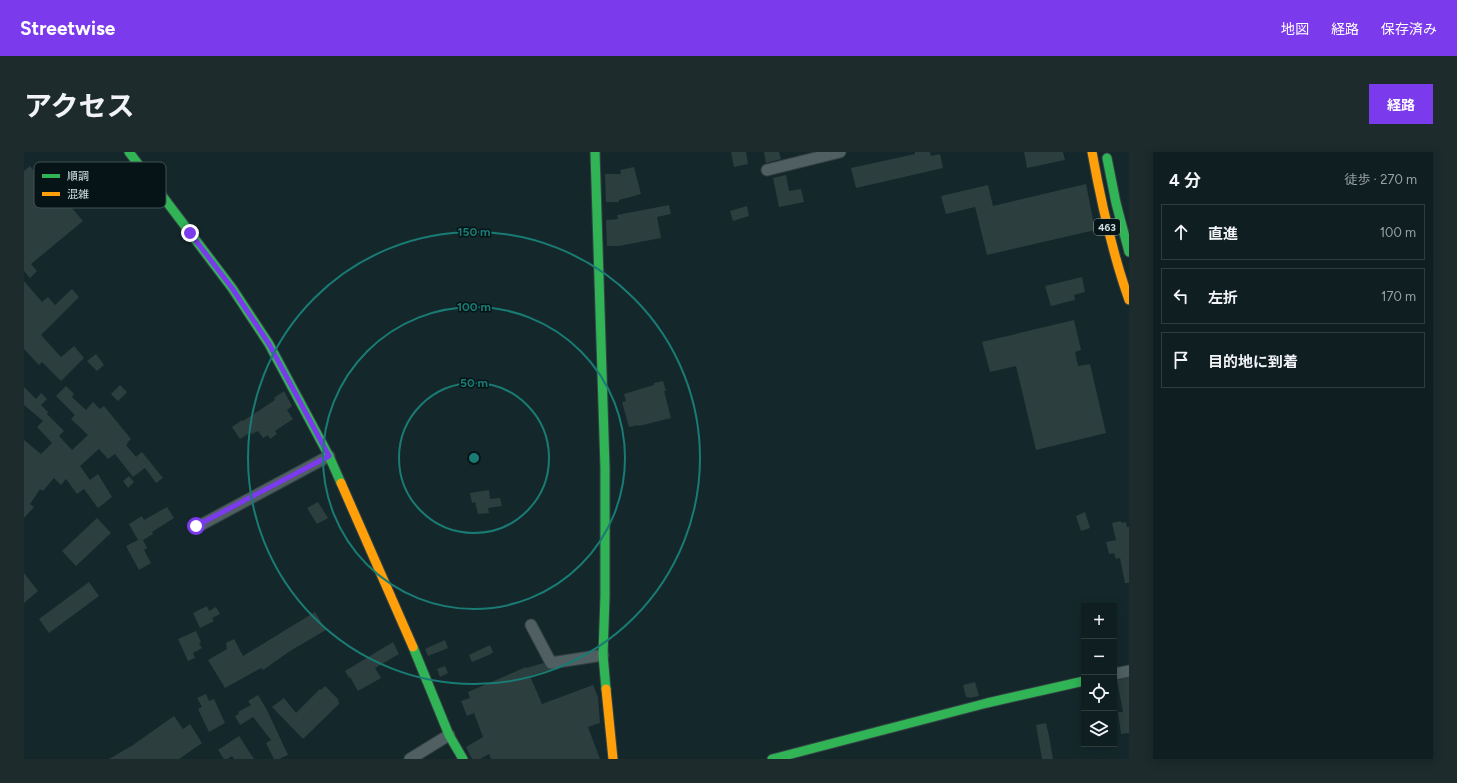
<!DOCTYPE html>
<html lang="ja">
<meta charset="utf-8">
<style>
:root{--surface:#0f1e20;--page:#1d2b2d;--text:#f1f3f6;--muted:#9ba2a5;--line:#2f3c3e;--accent:#7c3aed}
body{margin:0;font-family:Figtree,"Noto Sans JP",sans-serif;background:var(--page);color:var(--text)}
.controls{position:absolute;right:12px;bottom:12px;display:grid;overflow:hidden;border-radius:0px;box-shadow:0 2px 10px #0003}
.controls button{width:36px;height:36px;display:grid;place-items:center;padding:0;border:0;border-bottom:1px solid var(--line);background:var(--surface);color:var(--text);font:20px sans-serif}
.stop{position:absolute;width:12px;height:12px;margin:-9px;border:3px solid #7c3aed;border-radius:50%;background:#fff}
.stop.end{background:#7c3aed;border-color:#fff;box-shadow:0 1px 4px #0008}
.list{margin:0;padding:0;list-style:none}
h2{display:flex;justify-content:space-between;align-items:center;height:52px;margin:0;padding:0 16px;font-size:17px}
h2 small{font-size:13px;font-weight:400;color:var(--muted)}
.list li{display:grid;grid-template-columns:26px 1fr auto;gap:12px;align-items:center;box-sizing:border-box;height:56px;margin:0 8px 8px;padding:0 8px;border:1px solid var(--line);border-radius:0px}
.list b{display:block;font-size:15px;white-space:nowrap}
.list em{font-size:13px;font-style:normal;color:var(--muted)}
.icon{flex:none;width:22px;height:22px;fill:none;stroke:currentColor;stroke-width:2;stroke-linecap:round;stroke-linejoin:round}
.map{position:relative;flex:none;width:1105px;height:607px;overflow:hidden;border-radius:0px}
header{display:flex;align-items:center;gap:24px;box-sizing:border-box;height:56px;padding:0 20px;background:var(--accent);color:#fff}
header strong{font-size:19px}
nav{display:flex;gap:22px;margin-inline-start:auto;font-size:14px}
.intro{display:flex;align-items:center;justify-content:space-between;box-sizing:border-box;height:96px;padding:0 24px}
h1{margin:0;font-size:28px}
.button{padding:10px 18px;border-radius:0px;background:var(--accent);color:#fff;font-size:14px;font-weight:700}
main{display:flex;gap:24px;padding:0 24px}
aside{flex:1;background:var(--surface);border-radius:0px;box-shadow:0 2px 10px #0003}
.map>svg:first-child{display:block}
.building{fill:#2c3e3e}
.lines{fill:none;stroke-linecap:round;stroke-linejoin:round}
.street-casing{stroke:#344245;stroke-width:13}
.fast-casing{stroke:#344245;stroke-width:11}
.slow-casing{stroke:#344245;stroke-width:11}
.street{stroke:#505f61;stroke-width:11}
.fast{stroke:#30b455;stroke-width:9}
.slow{stroke:#ff9f0a;stroke-width:9}
.route{stroke:#7c3aed;stroke-width:5}
.ring{fill:none;stroke:#197b74;stroke-width:2}
.labels{text-anchor:middle;stroke-width:3;stroke-linejoin:round;paint-order:stroke}
.shield{fill:#071417;stroke:#92a3a6;stroke-width:1}
.shield-label{font-size:10px;font-weight:bold;fill:#cee0e3}
.key{fill:#071417;stroke:#435154;stroke-width:1}
.key-label{font-size:11px;fill:#cee0e3}
.centre{fill:#197b74;stroke:#071417;stroke-width:2}
.ring-label{font-size:12px;text-anchor:middle;font-weight:bold;fill:#197b74;stroke:#071417;stroke-width:3;stroke-linejoin:round;paint-order:stroke}
</style>
<header>
<strong>Streetwise</strong>
<nav><a>地図</a><a>経路</a><a>保存済み</a></nav>
</header>
<div class="intro"><h1>アクセス</h1><a class="button">経路</a></div>
<main>
<div class="map">
<svg width="1105" height="607" viewBox="0 0 1105 607">
<rect width="100%" height="100%" fill="#14282b"/>
<path class="building" d="M707,0H722L724,12L710,15Z
M740,0H755L757,7L742,11Z
M891,0H906L907,4L916,2L919,16L832,36L827,16L891,2Z
M1000,0H1039L1041,8L1003,16Z
M6,14L32,47L37,43L59,69L7,112L13,119L6,126L0,119V19Z
M610,15L617,42L595,48V50H582L581,22H597L596,18Z
M762,23L765,39L777,37L780,50L755,55L749,26Z
M1062,32L1071,78L963,103L951,55L922,62L917,44L964,33L969,54Z
M645,53L647,62L633,65L637,86L595,94H583L582,68L594,67L593,63Z
M723,54L725,64L709,69L706,59Z
M1058,125L1061,140L1050,143L1051,148L1027,154L1021,134Z
M0,129L18,150L24,145L31,153L48,137L55,145L17,183L37,205L50,194L60,206L37,229L18,210L15,213L0,197Z
M1050,168L1057,198L1051,200L1054,214L1066,212L1082,281L1012,298L992,214L966,220L958,190Z
M72,202L80,213L73,219L63,209Z
M639,229L642,239H640L647,266L615,274V273L605,275L598,250L602,249L600,242L630,233V231Z
M96,233L103,240L94,249L87,242Z
M42,234L50,242L48,245L62,258L69,250L76,257L80,254L107,287L103,291L104,292L102,293L112,305L118,300L139,326L132,331L121,316L109,325L91,302L84,307L75,297L56,314L66,328L74,322L88,345L74,356L60,337L53,342L42,327L37,333L30,326L19,339L16,337L6,352L10,355L0,366V288L17,302L28,291L13,275L19,269L0,253V235L12,247L17,241L23,247L17,253L24,260L23,262L40,279L35,284L48,298L64,283L47,267L51,263L32,244Z
M260,239L268,254L263,258L269,267L251,279L253,282L246,287L244,283L239,286L234,279L228,282L227,280L216,287L208,275L218,268L219,269L251,248L250,246Z
M105,324L110,330L104,336L99,329Z
M465,338L466,347L476,346L478,354L464,356L465,361L454,362L451,350L448,351L446,341Z
M294,350L304,366L293,372L283,356Z
M143,355L150,366L128,380L129,382L119,388L123,396L120,398L127,411L115,418L102,394L114,388L105,372L118,364L120,368Z
M1061,360L1066,376L1057,379L1052,364Z
M73,366L87,381L52,414L38,399Z
M1097,369V371L1102,370L1103,375H1105V431H1101L1096,406L1092,407L1090,401L1085,402L1082,390L1092,388L1088,371Z
M0,421L14,439L0,451Z
M65,430L75,444L25,481L15,467Z
M183,454L185,459L192,455L196,462L188,466L190,469L176,476L169,461Z
M291,460L302,478L266,499L239,518L237,516L201,536L184,508L203,497L202,491L210,487L219,504Z
M172,479L177,490L175,491L178,496L169,501L171,506L164,509L154,487Z
M421,488L424,496L404,504L401,497Z
M369,490L375,502L351,516L357,526L334,539L326,525L325,526L321,519Z
M466,493L469,500L467,502L448,510L445,503Z
M519,511L526,518L506,524L518,552L569,533L574,545L576,571L564,575L576,607H467L465,602L456,607H448L442,595L459,585L450,561L443,564L437,549L446,546L444,540L502,515L503,516Z
M421,514L424,521L416,525L413,517Z
M1105,526V581L1097,582L1094,560H1099L1093,528Z
M951,530L955,544L945,546V545H942L939,533Z
M301,534L314,547L315,552L279,587L248,555L260,546L272,561L296,537L297,538Z
M182,542L185,549L190,547L201,571L185,580L174,557L178,555L173,546Z
M234,543L243,558L264,603L255,607H250L242,591L247,588L229,565L216,573L211,564L215,562L214,560L227,553L224,549Z
M150,564L159,577L166,572L178,591L155,607H85L109,593Z
M1022,571L1025,584L1029,607H1018L1012,573Z
M215,584L230,607H210L208,604L203,607H200L194,598Z"/>
<g class="lines">
<g class="street-casing">
<path id="street" d="M743,18L816,0
M173,375L305,304
M507,473L527,511L579,503
M1090,522L1105,519
M386,607L425,583"/>
</g>
<g class="fast-casing">
<path id="fast" d="M105,0L208,136L245,192L305,304L317,331
M571,0L581,316V444L579,503L582,537
M1083,6L1092,51L1105,100
M389,495L425,583L439,607
M748,607L963,551L1060,529"/>
</g>
<g class="slow-casing">
<path id="slow" d="M1068,0C1077,50 1088,100 1105,148
M317,331L389,495
M582,537L589,607"/>
</g>
<use href="#street" class="street"/>
<use href="#fast" class="fast"/>
<use href="#slow" class="slow"/>
</g>
<g class="lines">
<path class="route" d="M166,81L208,136L245,192L305,304L172,374"/>
</g>
<g class="ring">
<circle cx="450" cy="306" r="75"/>
<circle cx="450" cy="306" r="151"/>
<circle cx="450" cy="306" r="226"/>
</g>
<g class="labels">
<rect class="shield" x="1070" y="67" width="26" height="16" rx="3"/>
<g class="shield-label">
<text x="1083" y="79">463</text>
</g>
</g>
<rect x="10" y="10" width="132" height="46" rx="6" class="key"/>
<rect x="18" y="22" width="18" height="4" fill="#30b455"/>
<rect x="18" y="40" width="18" height="4" fill="#ff9f0a"/>
<g class="key-label">
<text x="43" y="28">順調</text>
<text x="43" y="46">混雑</text>
</g>
<circle cx="450" cy="306" r="6" class="centre"/>
<g class="ring-label">
<text x="450" y="84">150 m</text>
<text x="450" y="159">100 m</text>
<text x="450" y="235">50 m</text>
</g>
</svg>
<div class="controls">
<button>+</button>
<button>−</button>
<button><svg class="icon" aria-label="locate" viewBox="0 0 24 24"><circle cx="12" cy="12" r="6"/><path d="M12 2v4M12 18v4M2 12h4M18 12h4"/></svg></button>
<button><svg class="icon" aria-label="layers" viewBox="0 0 24 24"><path d="M12 4l9 5-9 5-9-5zM3 14l9 5 9-5"/></svg></button>
</div>
<div class="stop" style="left:172px;top:374px"></div>
<div class="stop end" style="left:166px;top:81px"></div>
</div>
<aside>
<h2>4 分<small>徒歩 · 270 m</small></h2>
<ul class="list">
<li><svg class="icon" aria-label="ahead" viewBox="0 0 24 24"><path d="M12 20V5M6 11l6-6 6 6"/></svg><div><b>直進</b></div><em>100 m</em></li>
<li><svg class="icon" aria-label="left" viewBox="0 0 24 24"><path d="M17 20v-9H6M10 6l-5 5 5 5"/></svg><div><b>左折</b></div><em>170 m</em></li>
<li><svg class="icon" aria-label="arrive" viewBox="0 0 24 24"><path d="M6 21V4h12l-3 4 3 4H6"/></svg><div><b>目的地に到着</b></div></li>
</ul>
</aside>
</main>
